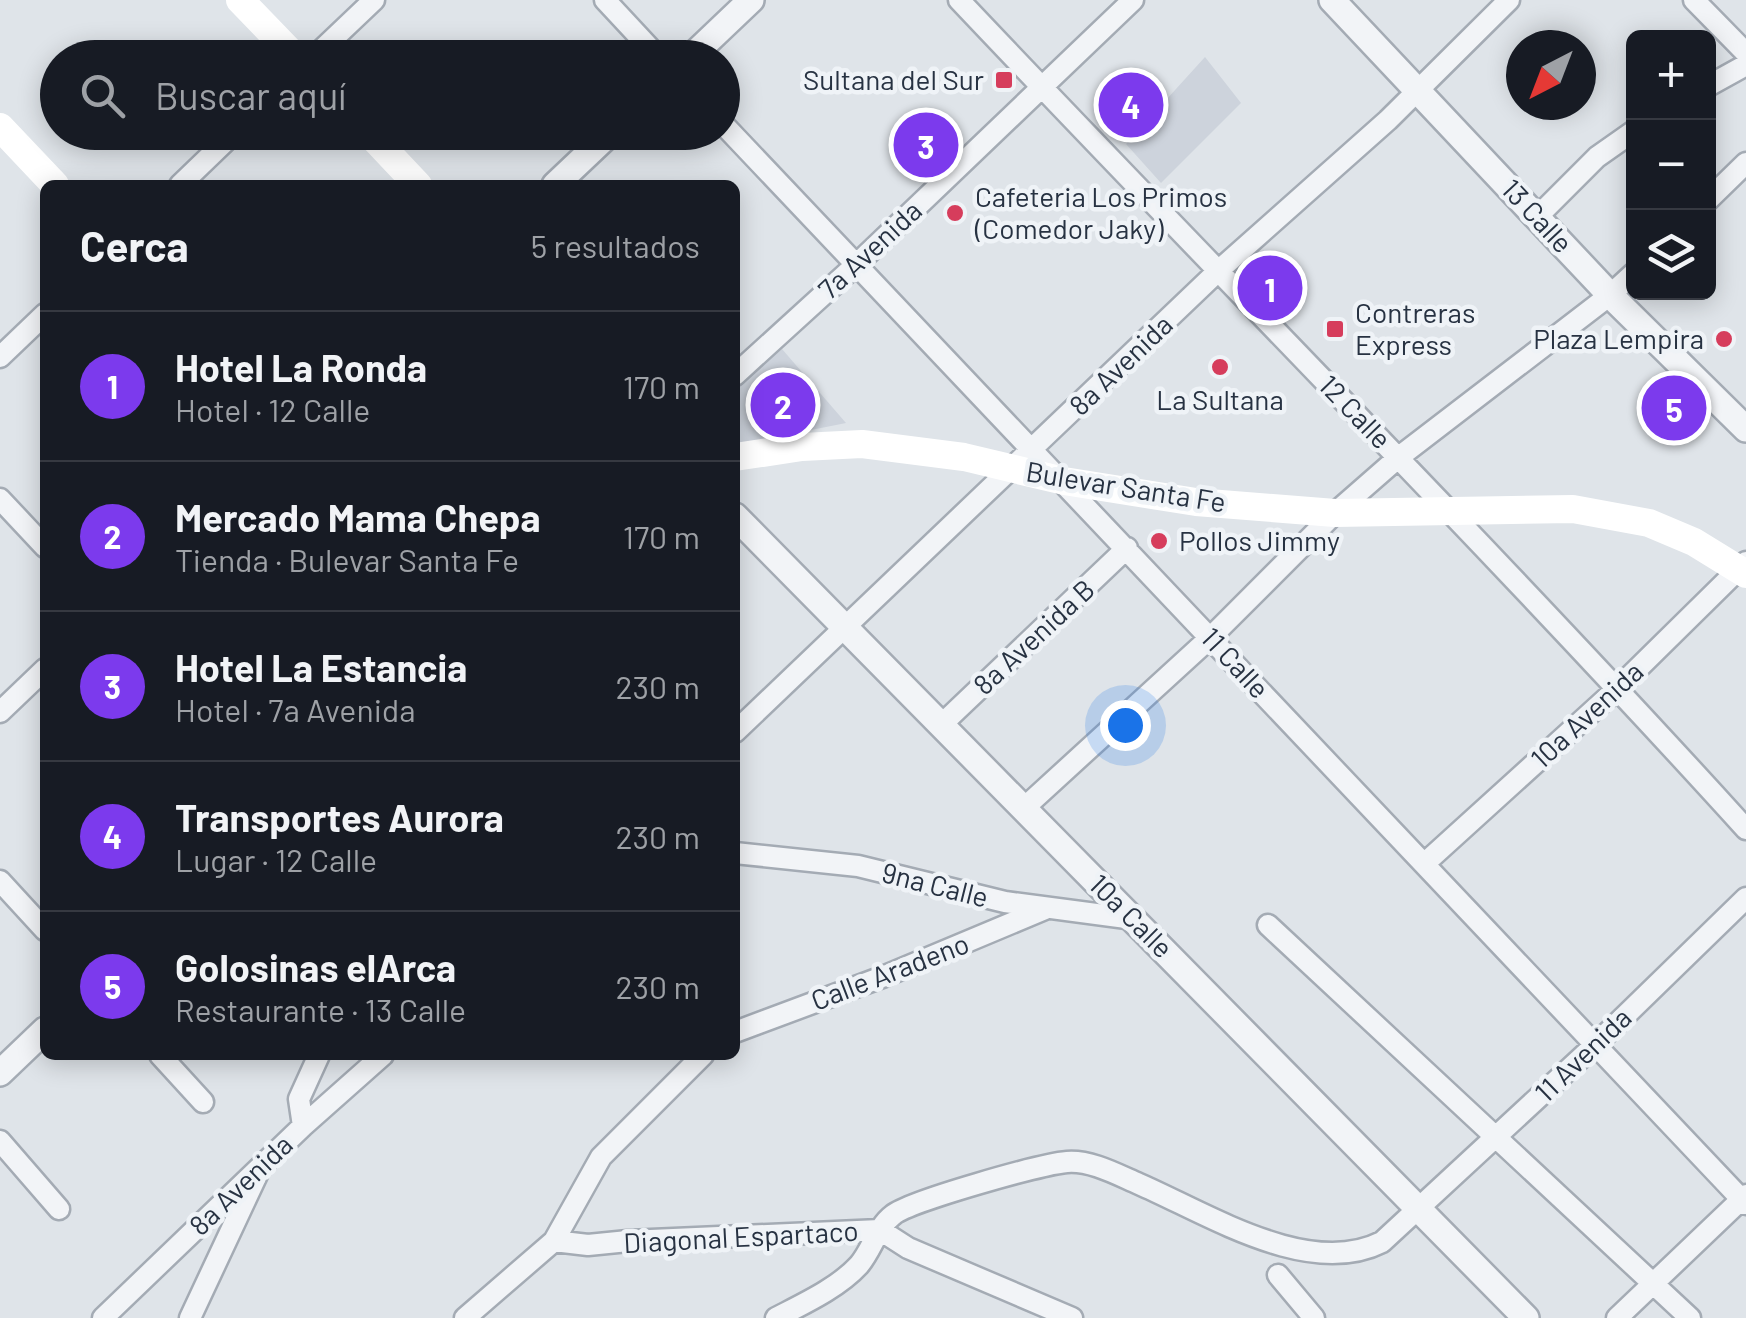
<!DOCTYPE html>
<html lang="es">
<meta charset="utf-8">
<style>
:root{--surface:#171b24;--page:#20242c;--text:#f1f3f6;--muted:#9ea1a6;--line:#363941;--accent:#7c3aed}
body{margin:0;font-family:Barlow,sans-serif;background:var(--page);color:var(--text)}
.controls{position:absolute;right:30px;top:30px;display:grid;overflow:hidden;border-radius:15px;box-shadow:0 5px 25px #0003}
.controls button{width:90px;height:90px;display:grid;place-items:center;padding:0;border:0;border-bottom:2px solid var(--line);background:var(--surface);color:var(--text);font:50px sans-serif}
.compass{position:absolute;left:1506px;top:30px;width:90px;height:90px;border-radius:50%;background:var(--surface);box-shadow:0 5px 25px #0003;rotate:222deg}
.you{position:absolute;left:1125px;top:725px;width:35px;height:35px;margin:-25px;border:8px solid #fff;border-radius:50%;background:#1a73e8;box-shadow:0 0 0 15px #1a73e833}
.badge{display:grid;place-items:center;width:65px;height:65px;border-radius:50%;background:var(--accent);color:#fff;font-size:32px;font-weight:700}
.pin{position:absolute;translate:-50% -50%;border:5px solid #fff;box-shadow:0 2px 10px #0006}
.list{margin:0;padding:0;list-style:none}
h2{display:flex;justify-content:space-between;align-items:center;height:130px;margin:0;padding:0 40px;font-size:42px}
h2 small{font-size:32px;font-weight:400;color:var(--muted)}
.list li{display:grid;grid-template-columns:65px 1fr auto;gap:30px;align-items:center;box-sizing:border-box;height:150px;padding:0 40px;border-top:2px solid var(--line)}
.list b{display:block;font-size:38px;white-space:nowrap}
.list p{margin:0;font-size:32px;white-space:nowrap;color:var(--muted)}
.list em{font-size:32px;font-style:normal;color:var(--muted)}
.icon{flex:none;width:55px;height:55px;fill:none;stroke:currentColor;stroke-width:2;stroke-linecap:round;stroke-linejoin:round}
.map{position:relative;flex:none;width:1746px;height:1318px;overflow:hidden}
.search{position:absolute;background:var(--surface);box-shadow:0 5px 25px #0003;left:40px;top:40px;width:700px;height:110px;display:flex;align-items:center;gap:25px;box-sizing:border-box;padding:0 35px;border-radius:55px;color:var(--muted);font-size:38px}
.panel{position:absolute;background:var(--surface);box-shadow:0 5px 25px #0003;left:40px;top:180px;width:700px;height:880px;border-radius:15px}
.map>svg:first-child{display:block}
.built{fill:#cdd3dc}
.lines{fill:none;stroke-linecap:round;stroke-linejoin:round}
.minor-casing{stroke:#a4abb4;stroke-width:25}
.tertiary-casing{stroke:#a4abb4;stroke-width:30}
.minor{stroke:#f2f4f7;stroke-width:20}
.tertiary{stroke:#f2f4f7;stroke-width:25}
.secondary{stroke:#fff;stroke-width:28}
.poi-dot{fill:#d63d5c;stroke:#eff3f7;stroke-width:4}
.labels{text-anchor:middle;stroke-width:9;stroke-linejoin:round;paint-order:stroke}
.poi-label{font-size:28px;fill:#273242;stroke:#eff3f7;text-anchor:start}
.street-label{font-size:28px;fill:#273242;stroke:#eff3f7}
</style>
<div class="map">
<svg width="1746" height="1318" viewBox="0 0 1746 1318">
<rect width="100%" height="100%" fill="#dfe4e9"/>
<path class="built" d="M1205,57L1241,103L1161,183L1126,144Z
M782,349L846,423L735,445V388Z"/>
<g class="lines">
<g class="minor-casing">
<path id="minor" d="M605,0L659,58
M959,0C1221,277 1490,547 1746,829
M1694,0L1746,53
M313,58L374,0
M1708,86L1746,65
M722,123L1746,1204
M180,185L235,132
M1708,200L1746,163
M1537,217L1597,157L1634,131
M0,357L45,314
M735,375L858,263L1133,0
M0,499L45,547
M0,712L45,669
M940,726L1127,548
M735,732L1217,272L1388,120L1509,0
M1024,808L1211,637L1335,513L1399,457L1610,295L1634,273
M735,853L858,866L1005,902L1134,919
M1424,864L1618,688L1746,562
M0,881L45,930
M1268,925L1690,1318
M735,1032L885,976L1045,909
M160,1055L203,1102
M303,1126L299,1099L319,1055
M0,1141L59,1209
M880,1230L908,1248L1072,1318
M554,1241L588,1245L628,1241L880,1230
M1278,1275L1314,1318
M103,1318L303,1126L383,1055
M190,1318L257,1175
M465,1318L554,1241L601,1157L703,1055
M776,1318C803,1304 838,1288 859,1265C872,1250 877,1227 893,1215C910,1201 1042,1164 1067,1162C1091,1160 1118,1175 1139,1184C1208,1214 1309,1279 1382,1242L1595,1045L1746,898
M1617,1318L1746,1195"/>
</g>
<g class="tertiary-casing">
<path id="tertiary" d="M1332,0L1610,295L1746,429
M690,58L751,0
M555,185L611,132
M735,516L1526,1318
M0,1073L45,1030"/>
</g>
<use href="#minor" class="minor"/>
<use href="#tertiary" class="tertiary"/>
<path class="secondary" d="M240,0L296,58
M0,127L55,185
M368,132L418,185
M735,457L802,447L862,444L964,457L1064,481L1196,502L1335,513L1573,509L1649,523L1694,542L1746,574"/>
</g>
<g class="poi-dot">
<rect x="994" y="70" width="20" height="20" rx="5"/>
<circle cx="955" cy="213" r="10"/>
<rect x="1325" y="319" width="20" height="20" rx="5"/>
<circle cx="1724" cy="339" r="10"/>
<circle cx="1220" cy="367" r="10"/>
<circle cx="1159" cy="541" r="10"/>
</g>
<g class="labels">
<g class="poi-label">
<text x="984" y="90" text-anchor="end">Sultana del Sur</text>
<text x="975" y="207">Cafeteria Los Primos<tspan x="975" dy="32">(Comedor Jaky)</tspan></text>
<text x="1355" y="323">Contreras<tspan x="1355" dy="32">Express</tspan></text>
<text x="1704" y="349" text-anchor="end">Plaza Lempira</text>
<text x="1220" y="410" text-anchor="middle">La Sultana</text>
<text x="1179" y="551">Pollos Jimmy</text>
</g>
<g class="street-label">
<text transform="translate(1537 216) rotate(47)" y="10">13 Calle</text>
<text transform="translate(870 250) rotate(-43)" y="10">7a Avenida</text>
<text transform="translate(1121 365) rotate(-44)" y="10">8a Avenida</text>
<text transform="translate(1355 412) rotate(46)" y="10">12 Calle</text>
<text transform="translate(1126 487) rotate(9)" y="10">Bulevar Santa Fe</text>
<text transform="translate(1034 637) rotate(-43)" y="10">8a Avenida B</text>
<text transform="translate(1235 663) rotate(47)" y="10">11 Calle</text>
<text transform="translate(1587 715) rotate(-43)" y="10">10a Avenida</text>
<text transform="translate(935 885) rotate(14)" y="10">9na Calle</text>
<text transform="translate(1131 916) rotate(45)" y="10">10a Calle</text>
<text transform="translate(890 972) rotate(-21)" y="10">Calle Aradeno</text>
<text transform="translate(1583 1055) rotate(-44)" y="10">11 Avenida</text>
<text transform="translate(241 1185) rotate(-44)" y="10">8a Avenida</text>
<text transform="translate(741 1237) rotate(-3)" y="10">Diagonal Espartaco</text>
</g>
</g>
</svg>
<div class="controls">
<button>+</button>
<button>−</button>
<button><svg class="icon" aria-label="layers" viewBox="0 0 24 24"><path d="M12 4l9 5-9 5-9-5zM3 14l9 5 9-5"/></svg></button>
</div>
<svg class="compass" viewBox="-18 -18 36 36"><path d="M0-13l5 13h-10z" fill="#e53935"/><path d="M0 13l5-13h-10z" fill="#9ea1a6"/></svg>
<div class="you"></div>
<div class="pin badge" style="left:1270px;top:288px">1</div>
<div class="pin badge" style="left:783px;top:405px">2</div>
<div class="pin badge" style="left:926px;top:145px">3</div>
<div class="pin badge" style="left:1131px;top:105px">4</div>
<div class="pin badge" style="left:1674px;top:408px">5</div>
<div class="search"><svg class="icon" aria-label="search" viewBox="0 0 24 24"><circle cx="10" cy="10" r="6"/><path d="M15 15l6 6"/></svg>Buscar aquí</div>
<section class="panel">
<h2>Cerca<small>5 resultados</small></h2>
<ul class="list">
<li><span class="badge">1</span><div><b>Hotel La Ronda</b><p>Hotel · 12 Calle</p></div><em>170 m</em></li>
<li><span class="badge">2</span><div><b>Mercado Mama Chepa</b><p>Tienda · Bulevar Santa Fe</p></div><em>170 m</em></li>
<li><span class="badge">3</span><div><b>Hotel La Estancia</b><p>Hotel · 7a Avenida</p></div><em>230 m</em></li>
<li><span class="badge">4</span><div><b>Transportes Aurora</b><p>Lugar · 12 Calle</p></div><em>230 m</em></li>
<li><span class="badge">5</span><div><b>Golosinas elArca</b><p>Restaurante · 13 Calle</p></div><em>230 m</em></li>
</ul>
</section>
</div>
